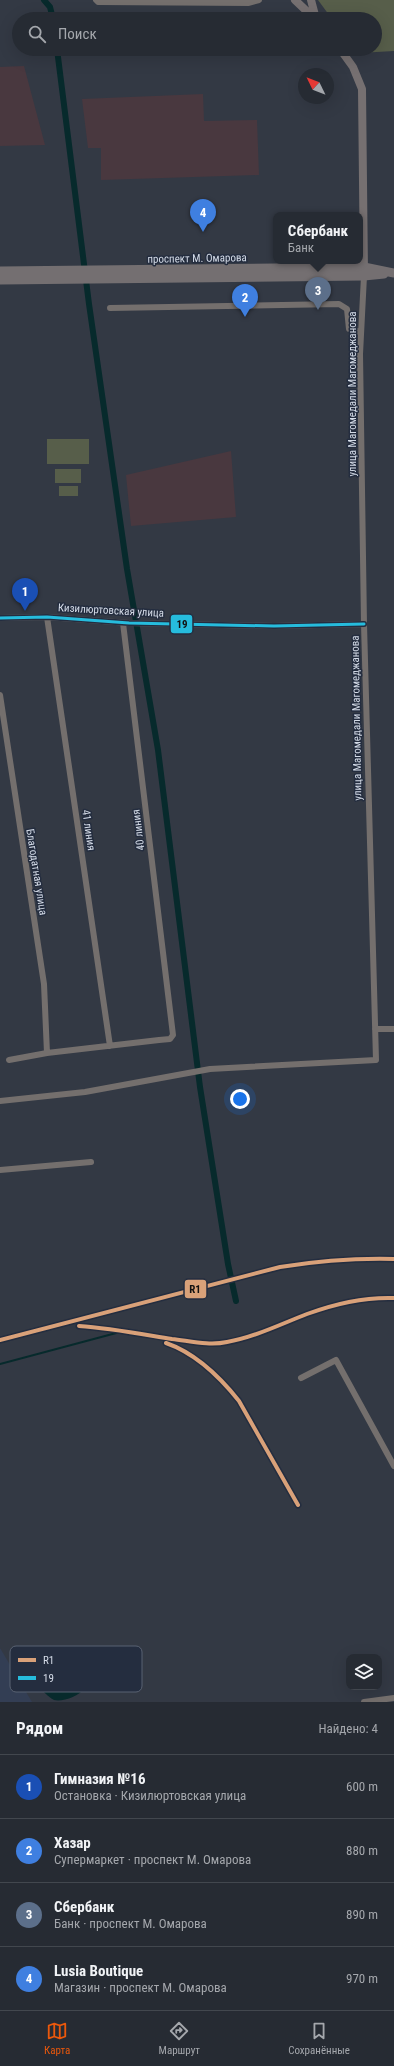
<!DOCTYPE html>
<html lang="ru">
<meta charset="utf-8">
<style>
:root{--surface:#262b33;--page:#2e333b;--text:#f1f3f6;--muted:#a4a7ac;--line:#42474e;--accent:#ea580c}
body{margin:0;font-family:"Roboto Condensed",sans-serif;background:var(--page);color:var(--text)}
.controls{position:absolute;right:12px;bottom:12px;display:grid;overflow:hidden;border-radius:8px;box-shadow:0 4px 16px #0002}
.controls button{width:36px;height:36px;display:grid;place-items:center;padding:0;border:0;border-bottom:1px solid var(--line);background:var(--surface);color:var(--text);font:20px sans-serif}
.compass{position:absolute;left:298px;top:68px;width:36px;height:36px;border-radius:50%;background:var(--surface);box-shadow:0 4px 16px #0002;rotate:313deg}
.you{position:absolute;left:240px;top:1099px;width:14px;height:14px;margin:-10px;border:3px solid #fff;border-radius:50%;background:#1a73e8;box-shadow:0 0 0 6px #1a73e833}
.badge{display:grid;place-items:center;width:26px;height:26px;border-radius:50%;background:var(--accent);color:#fff;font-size:13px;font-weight:700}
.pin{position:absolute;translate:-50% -33px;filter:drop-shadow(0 1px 2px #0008)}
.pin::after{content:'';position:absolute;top:21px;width:14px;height:12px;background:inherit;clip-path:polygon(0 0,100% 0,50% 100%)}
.popup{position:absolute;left:273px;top:212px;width:90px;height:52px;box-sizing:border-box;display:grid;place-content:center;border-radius:8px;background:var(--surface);filter:drop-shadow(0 1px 3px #0005);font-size:13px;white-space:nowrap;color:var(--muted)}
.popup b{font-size:15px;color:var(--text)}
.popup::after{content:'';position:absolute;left:50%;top:100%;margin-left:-8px;border:8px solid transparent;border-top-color:var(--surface)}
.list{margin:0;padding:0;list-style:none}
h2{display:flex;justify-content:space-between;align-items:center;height:52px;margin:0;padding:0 16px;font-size:17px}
h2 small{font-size:13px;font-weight:400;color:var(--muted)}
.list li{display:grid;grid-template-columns:26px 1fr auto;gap:12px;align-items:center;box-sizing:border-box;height:64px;padding:0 16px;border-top:1px solid var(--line)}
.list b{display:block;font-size:15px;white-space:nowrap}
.list p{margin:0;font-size:13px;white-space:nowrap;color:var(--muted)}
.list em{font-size:13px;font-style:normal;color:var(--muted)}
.icon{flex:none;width:22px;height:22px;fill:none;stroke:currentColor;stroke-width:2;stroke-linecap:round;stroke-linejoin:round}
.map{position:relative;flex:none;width:394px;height:1702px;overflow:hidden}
.search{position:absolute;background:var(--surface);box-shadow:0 4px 16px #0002;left:12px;right:12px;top:12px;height:44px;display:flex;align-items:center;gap:10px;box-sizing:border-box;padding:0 14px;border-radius:22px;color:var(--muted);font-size:15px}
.sheet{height:308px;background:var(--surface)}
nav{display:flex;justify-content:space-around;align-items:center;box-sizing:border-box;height:56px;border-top:1px solid var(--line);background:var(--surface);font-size:11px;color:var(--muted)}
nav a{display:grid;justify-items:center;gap:2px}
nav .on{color:var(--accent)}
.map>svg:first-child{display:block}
.built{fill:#333e54}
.education{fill:#49383f}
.green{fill:#575e4a}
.water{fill:#072a2c}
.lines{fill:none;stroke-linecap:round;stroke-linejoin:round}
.stream{stroke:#072a2c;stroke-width:2}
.canal{stroke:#072a2c;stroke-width:6}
.street{stroke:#746f6d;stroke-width:6}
.secondary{stroke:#767071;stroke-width:8}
.primary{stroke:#746f71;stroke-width:9}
.bus-1-casing{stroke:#242d3f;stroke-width:6}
.bus-1{stroke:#26bcdd;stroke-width:3}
.rail-1-casing{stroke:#242d3f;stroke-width:7}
.rail-1{stroke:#d9a179;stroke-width:4}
.labels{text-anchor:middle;stroke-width:3;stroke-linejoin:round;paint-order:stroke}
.street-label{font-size:11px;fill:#d5dce8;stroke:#242d3f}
.key{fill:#242d3f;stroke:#596272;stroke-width:1}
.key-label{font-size:11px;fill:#d5dce8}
.line-badge{stroke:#242d3f;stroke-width:1.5}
.pale-badge-label{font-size:11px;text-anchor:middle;font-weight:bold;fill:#111}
</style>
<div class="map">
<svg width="394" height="1702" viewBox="0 0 394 1702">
<rect width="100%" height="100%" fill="#333944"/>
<path class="built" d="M0,1648L32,1702H0Z"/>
<path class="education" d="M24,66L45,145L0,146V67Z
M203,94L204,121L257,120L259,175L101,180V148H88L82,99Z
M231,451L236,517L131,526L126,475Z"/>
<path class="green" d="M318,0H394V51L359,53L356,49H375V19H332Z
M47,439H89V464H47Z
M55,469H81V483H55Z
M59,486H78V496H59Z"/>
<path class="water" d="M28,1652L41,1654L57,1666L69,1668L79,1678L84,1689C79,1696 63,1702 54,1700C48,1697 44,1691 38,1688H32L22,1667L20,1656H27Z"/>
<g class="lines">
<path class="stream" d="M0,1364L120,1332"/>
<path class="canal" d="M44,0L50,7L53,19
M57,49L89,304L127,569L158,750L200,1087L228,1264L236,1301"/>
<path class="street" d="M96,0L98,2L248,3L259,0
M110,308L339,304L347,309L349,329L360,332
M47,617L110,1046
M0,618L47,617L129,623L274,626L364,624
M0,695L44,984L47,1053
M375,1029H394
M9,1060L47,1053L159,1040L170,1039L173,1035L123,623
M0,1101L85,1092L210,1069L376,1060L364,624L360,354L364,276
M0,1170L91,1162
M301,1378L336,1360L394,1466
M364,1702L394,1698"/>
<path class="secondary" d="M295,0L315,19
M311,0L316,19
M340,49L353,67L362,89L364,274"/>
<path class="primary" d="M0,271L364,267L394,273
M0,280L364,276L384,274"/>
<g class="bus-1-casing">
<path id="bus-1" d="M0,618L47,617L129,623L274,626L364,624"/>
</g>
<use href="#bus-1" class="bus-1"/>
<g class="rail-1-casing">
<path id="rail-1" d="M79,1326C110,1328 141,1334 172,1339C190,1341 209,1346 227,1342C255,1337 281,1324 307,1314C334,1304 365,1297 394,1298
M0,1340L280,1267C318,1261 355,1258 394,1259
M166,1343C195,1353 220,1377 239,1401L298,1505"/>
</g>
<use href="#rail-1" class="rail-1"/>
</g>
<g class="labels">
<g class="street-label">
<text transform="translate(197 258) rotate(-1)" y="4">проспект М. Омарова</text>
<text transform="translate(352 394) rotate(-90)" y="4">улица Магомедали Магомеджановa</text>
<text transform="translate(111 610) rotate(3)" y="4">Кизилюртовская улица</text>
<text transform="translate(356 718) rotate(-91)" y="4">улица Магомедали Магомеджановa</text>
<text transform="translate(89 830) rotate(82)" y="4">41 линия</text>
<text transform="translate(138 830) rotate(-97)" y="4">40 линия</text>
<text transform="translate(37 872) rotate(81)" y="4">Благодатная улица</text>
</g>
</g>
<rect x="10" y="1646" width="132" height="46" rx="6" class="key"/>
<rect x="18" y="1658" width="18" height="4" fill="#d9a179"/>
<rect x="18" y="1676" width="18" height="4" fill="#26bcdd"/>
<g class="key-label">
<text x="43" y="1664">R1</text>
<text x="43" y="1682">19</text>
</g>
<g class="line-badge">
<rect x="170" y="614" width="23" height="20" rx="4" fill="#26bcdd"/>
<rect x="184" y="1279" width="23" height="20" rx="4" fill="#d9a179"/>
</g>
<g class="pale-badge-label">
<text x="182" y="628">19</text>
<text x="195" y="1293">R1</text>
</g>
</svg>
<div class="controls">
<button><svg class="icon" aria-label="layers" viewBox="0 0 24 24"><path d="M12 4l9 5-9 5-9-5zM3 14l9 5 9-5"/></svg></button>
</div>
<svg class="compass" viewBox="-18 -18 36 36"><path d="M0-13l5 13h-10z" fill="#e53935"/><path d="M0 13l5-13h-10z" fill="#a4a7ac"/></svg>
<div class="you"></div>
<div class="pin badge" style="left:25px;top:611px;background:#1a4fb4">1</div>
<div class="pin badge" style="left:245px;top:317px;background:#3f7fe0">2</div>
<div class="pin badge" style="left:318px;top:310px;background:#5c6f8a">3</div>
<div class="popup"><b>Сбербанк</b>Банк</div>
<div class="pin badge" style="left:203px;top:232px;background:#3f7fe0">4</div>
<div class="search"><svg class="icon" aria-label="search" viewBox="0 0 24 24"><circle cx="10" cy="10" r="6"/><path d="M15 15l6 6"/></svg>Поиск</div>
</div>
<section class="sheet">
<h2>Рядом<small>Найдено: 4</small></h2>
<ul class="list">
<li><span class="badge" style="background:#1a4fb4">1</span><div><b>Гимназия №16</b><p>Остановка · Кизилюртовская улица</p></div><em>600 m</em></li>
<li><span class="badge" style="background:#3f7fe0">2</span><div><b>Хазар</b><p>Супермаркет · проспект М. Омарова</p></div><em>880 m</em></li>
<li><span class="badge" style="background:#5c6f8a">3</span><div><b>Сбербанк</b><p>Банк · проспект М. Омарова</p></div><em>890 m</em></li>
<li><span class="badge" style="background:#3f7fe0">4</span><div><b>Lusia Boutique</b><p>Магазин · проспект М. Омарова</p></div><em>970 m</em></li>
</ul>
</section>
<nav>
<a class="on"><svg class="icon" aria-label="map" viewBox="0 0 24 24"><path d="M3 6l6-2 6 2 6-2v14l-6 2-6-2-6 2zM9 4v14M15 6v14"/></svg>Карта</a>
<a><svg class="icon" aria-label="directions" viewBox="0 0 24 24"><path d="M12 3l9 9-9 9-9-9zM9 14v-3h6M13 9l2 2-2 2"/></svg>Маршрут</a>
<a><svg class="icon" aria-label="saved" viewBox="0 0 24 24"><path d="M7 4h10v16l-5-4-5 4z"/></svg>Сохранённые</a>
</nav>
